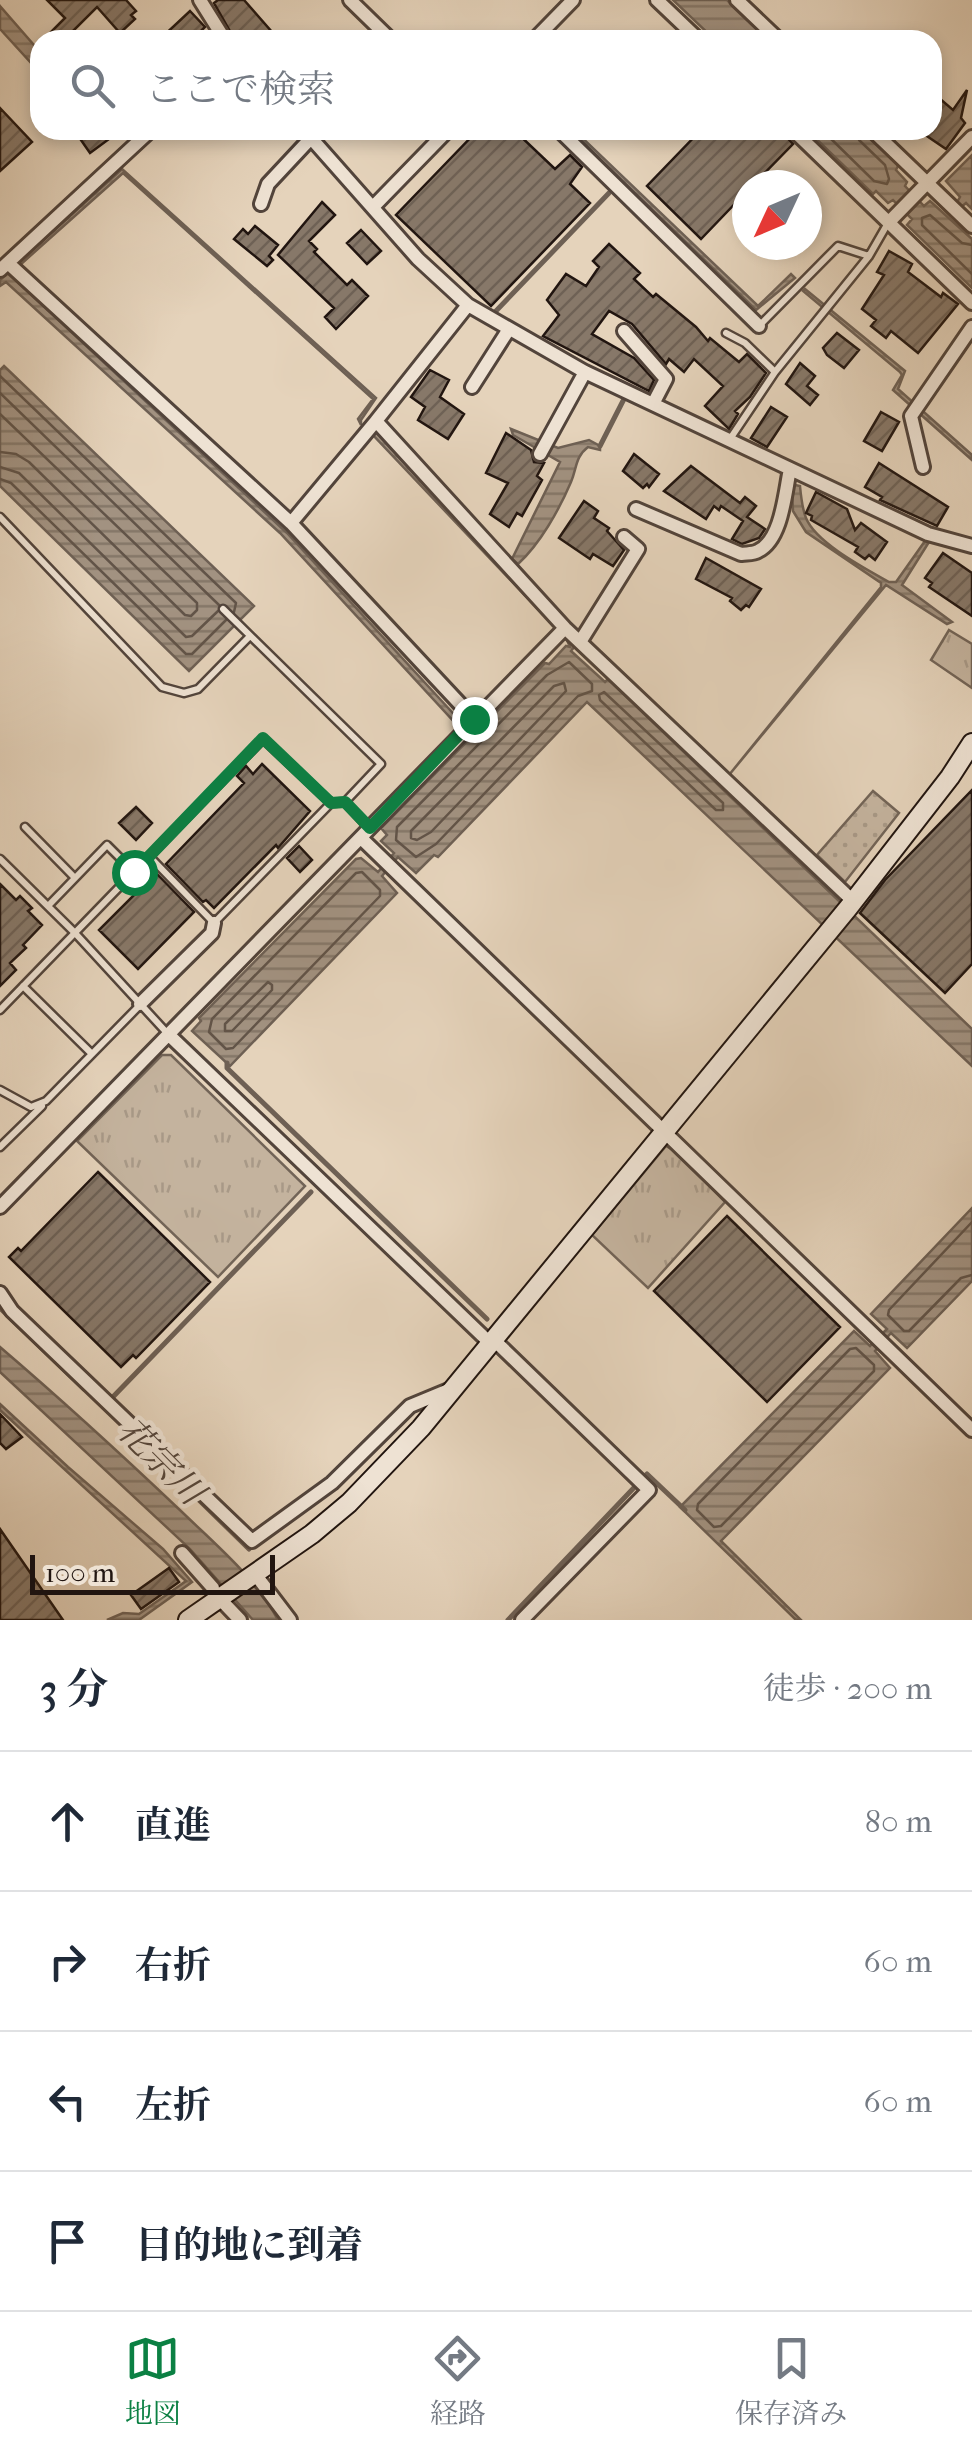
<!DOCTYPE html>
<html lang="ja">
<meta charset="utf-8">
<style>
:root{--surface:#fff;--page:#f6f6f7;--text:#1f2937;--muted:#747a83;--line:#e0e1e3;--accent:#0b8043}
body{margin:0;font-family:"IM FELL French Canon","Noto Serif JP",serif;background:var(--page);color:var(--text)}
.compass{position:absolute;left:732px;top:170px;width:90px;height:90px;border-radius:50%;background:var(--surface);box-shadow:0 5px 15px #0003;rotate:226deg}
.scale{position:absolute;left:30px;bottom:25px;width:245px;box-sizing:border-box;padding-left:10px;border:5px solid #211510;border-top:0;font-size:28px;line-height:35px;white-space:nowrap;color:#211510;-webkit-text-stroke:8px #eee2d3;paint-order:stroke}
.stop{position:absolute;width:30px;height:30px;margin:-22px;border:8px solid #0b8043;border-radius:50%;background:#fff}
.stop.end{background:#0b8043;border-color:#fff;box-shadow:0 2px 10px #0008}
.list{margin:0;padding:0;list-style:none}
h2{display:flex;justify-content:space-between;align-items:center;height:130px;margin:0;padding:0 40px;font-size:42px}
h2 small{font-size:32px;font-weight:400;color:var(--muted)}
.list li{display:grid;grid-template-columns:65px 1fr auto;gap:30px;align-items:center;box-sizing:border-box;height:140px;padding:0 40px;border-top:2px solid var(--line)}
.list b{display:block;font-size:38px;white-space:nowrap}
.list em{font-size:32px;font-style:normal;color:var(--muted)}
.icon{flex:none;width:55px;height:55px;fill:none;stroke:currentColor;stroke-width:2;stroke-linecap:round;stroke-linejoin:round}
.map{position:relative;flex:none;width:972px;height:1620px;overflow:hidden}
.search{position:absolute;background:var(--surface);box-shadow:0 5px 15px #0003;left:30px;right:30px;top:30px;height:110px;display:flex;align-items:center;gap:25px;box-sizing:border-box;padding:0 35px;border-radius:30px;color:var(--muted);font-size:38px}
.sheet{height:690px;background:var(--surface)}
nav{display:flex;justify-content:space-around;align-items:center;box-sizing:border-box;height:140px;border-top:2px solid var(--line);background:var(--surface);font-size:28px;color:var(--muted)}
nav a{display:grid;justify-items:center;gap:5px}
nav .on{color:var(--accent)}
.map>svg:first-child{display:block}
.grass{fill:url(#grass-tufts);stroke:#726457;stroke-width:2.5}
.garden{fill:url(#garden-dots);stroke:#726457;stroke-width:2.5}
.water{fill:url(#water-rules);stroke:#6e6054;stroke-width:2.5}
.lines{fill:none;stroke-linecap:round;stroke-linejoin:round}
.shore{stroke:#625448;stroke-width:2.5}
.stream{stroke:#6e6054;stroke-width:5}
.building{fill:url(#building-hatch);stroke:#211510;stroke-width:2.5}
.lane-casing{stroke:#52443b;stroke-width:11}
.street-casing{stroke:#52443b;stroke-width:18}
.secondary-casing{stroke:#211510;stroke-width:22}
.lane{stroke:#eee2d3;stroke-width:6}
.street{stroke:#eee2d3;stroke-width:12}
.secondary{stroke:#eee2d3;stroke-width:18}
.route{stroke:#0b8043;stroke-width:12}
.labels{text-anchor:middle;stroke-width:9;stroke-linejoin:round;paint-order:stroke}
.water-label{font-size:35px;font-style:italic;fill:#55473d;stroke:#eee2d3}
</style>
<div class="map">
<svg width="972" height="1620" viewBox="0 0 972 1620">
<defs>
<pattern id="grass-tufts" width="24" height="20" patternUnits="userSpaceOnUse" patternTransform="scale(2.5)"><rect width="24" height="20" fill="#c4b39e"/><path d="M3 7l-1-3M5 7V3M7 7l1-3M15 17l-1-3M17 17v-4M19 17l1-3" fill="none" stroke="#a89987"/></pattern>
<pattern id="garden-dots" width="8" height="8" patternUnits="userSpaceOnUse" patternTransform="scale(2.5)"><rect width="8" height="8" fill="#c4b39e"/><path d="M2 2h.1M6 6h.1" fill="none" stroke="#a89987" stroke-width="1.8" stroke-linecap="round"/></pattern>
<pattern id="water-rules" width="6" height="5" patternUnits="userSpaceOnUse" patternTransform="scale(2.5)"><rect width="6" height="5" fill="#a29281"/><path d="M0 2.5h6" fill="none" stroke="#847668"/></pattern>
<pattern id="building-hatch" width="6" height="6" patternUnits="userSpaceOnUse" patternTransform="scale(2.5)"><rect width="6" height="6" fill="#877869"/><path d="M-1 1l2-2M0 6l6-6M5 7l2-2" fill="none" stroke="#6e6155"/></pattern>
</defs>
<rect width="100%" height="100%" fill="#e5d3bb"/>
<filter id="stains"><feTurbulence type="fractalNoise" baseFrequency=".002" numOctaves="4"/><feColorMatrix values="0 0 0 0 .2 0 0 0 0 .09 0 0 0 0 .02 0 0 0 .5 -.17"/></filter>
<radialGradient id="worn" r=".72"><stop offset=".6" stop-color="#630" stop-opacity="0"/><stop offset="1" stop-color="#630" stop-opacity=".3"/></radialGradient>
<path class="grass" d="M949,630L972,644V688L931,660Z
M162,1055H171L305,1186L218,1277L77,1141Z
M666,1146L678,1153L725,1202L648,1288L592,1235Z"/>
<path class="garden" d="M873,791L899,813L845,882L817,855Z"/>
<path class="water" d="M673,0H727L769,40H715Z
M0,6L40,52V57L32,64L0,29Z
M570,130H574L758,306L791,274L795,278L756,310Z
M807,130H863L899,164L896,170L907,182L905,186L924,206L930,201L972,239V288L907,225L912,219L893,200L888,203L876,191L873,194Z
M972,155V209L966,203L960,208L956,204L960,197L946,181Z
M122,169L376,398L361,420V425L358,419L373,399L123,173L20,265L18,263Z
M8,273L287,533L462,723L458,726L280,533L6,282L0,286V280Z
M805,289L905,371L898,389L972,455V460L893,390L902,375L900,372L803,291Z
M4,366L254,606L189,671L0,486V370Z
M511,429L558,448L589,440L600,446V450L588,447C575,457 577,468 571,482C559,510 540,544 518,564L512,559L560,462L513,435Z
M375,431L556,624L554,626L372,434Z
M795,485L800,486C801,497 802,508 806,518C816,543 866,569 889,582H896L925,541L929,542L902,585L952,622L947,624L886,585L729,775L881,587V583L806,532L793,511L792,486Z
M566,638L575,646L571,651L605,682L608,679L972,1029V1066L587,702L438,857L434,855L416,873L398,857L382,876L397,893L230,1066L192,1031L201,1021L199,1018L356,859L361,858L378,872L394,853L381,841L387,835L381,828L545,663L549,664L566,646L570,647Z
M972,1208V1281L907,1348L891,1333L875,1351L890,1368L721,1541L801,1620H796L680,1507L854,1331L870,1346L887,1329L871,1314Z
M0,1347C62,1400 122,1455 182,1512C216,1545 255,1577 278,1620H253L190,1549L0,1372Z
M0,1404L68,1467L163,1549L192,1582L139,1620H107L123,1613L139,1614L186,1581L0,1410Z"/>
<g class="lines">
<path class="shore" d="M822,130L874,181L887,184L889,179L885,165L859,140L857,130
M972,245L962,243L930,215L922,218V225L972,274
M0,376L236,603L234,612
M0,393L219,605
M0,414L197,603V610L191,616L185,615L29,462L16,454L0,452
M0,467L19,473L186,637L192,636L218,611
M0,479L11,483L186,654H192L226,620
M569,662L592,684V691L578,696L436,844L416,857L396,840L397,827L547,675Z
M564,683L566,691L431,832L417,840L411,838V831L554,686Z
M604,692L723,803V810H716L600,700L599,695Z
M362,872L380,890V896L233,1048L226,1049L209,1032L212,1019L356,873Z
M268,982L272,985V990L232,1031H225V1024Z
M972,1222L889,1310L888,1315L904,1331H909L961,1278L972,1275
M856,1348L874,1365V1371L721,1526L714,1527L697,1510L698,1504L850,1349Z"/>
<path class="stream" d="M495,312L609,193
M600,446L625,397
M456,719L473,738
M227,1063V1068L487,1319
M0,1308L84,1389
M109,1401L311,1192
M153,1455L249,1549
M508,1620L647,1474L685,1510"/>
</g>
<path class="building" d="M47,0H126L136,11L131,15L135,19L120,33L97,7L64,40H57L50,33L65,18Z
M218,0H244L279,40H235L214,3Z
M190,11L205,27L192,40H159Z
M967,90L961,118L965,123L946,149L918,130H932V92L953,110Z
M0,108L32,142L0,171Z
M74,130H103L109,139L90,153Z
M478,130H514L555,169L570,155L582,167L570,184L590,203L491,306L396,215Z
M701,130H780L793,144L753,185H747V191L701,239L647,186Z
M322,202L335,215L309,241L317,249L314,252L347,285L352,280L368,296L336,329L325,317L334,308L278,255Z
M255,226L278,245L269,256L273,260L267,266L234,239L243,229L248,234Z
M361,230L381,251L367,264L347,243Z
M609,244L640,273L634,279L653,297L656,294L696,327L708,341L710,338L739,362L747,354L766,373L750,397L735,411L738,414L729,429L705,406L723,386L694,359L684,372L669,359L666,364L632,324L609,311L592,334L634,358L654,380L649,391L543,336L559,315L547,300L566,274L586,286L599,267L593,261Z
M889,251L912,264L908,272L941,297L943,293L958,304L918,353L891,331L886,338L871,326L876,320L862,309L884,275L877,272Z
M837,333L859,350L844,368L827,355L823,348Z
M800,363L815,376L807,386L818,395L810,405L786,384Z
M430,370L449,380L440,397L464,414L448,439L418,420L425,407L411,397Z
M771,407L787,417L767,447L751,438Z
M881,412L899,422L882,451L864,441Z
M506,433L531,450L534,462L544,463L537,476L542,480L522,516L517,513L509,527L490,514L508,483L486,473Z
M634,454L659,474L649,487L647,484L643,488L623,471Z
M879,463L948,507L937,526L880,500L882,497L865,487Z
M691,466L740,503L745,497L756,506L747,517L765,529L759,538L742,544L732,539L743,521L721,506L719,510L714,506L706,519L664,491Z
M816,492L847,509L855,530L861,523L887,542L875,560L869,555L865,559L855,552L858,547L811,520L812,516L806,513Z
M584,501L598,511L594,518L609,528L607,531L624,550L613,566L593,554L590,559L559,538Z
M943,553L972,573V616L929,587L932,583L925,578Z
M706,558L761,589L749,607L746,605L741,610L730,601L732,598L696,579Z
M262,764L310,811L278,848L276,845L214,908L206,900L203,902L166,864L244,783L237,776L246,766L253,774Z
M972,790V964L945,993L860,913L885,880Z
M136,807L152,823L136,840L119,823Z
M299,846L312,860L300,872L287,858Z
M156,873L194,912L138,969L99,930Z
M0,884L16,900L20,896L32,908L28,911L42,925L23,945L26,948L10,963L16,970L0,986Z
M98,1172L210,1282L136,1358L133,1355L121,1367L9,1257L18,1248L21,1251Z
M727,1216L840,1327L767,1402L654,1291Z
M0,1414L22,1437L6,1449L0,1443Z
M0,1529L63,1620H0Z
M169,1568L179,1582L141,1609L131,1595Z"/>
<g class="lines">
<g class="lane-casing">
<path id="lane" d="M760,325L838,246L869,256
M726,333L745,343L775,372
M730,439L775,372L869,256L888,223
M0,517L162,687L184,693L198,689L250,636
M223,609L381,764L345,802L331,803
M345,802L369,828
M25,827L75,878
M0,859L75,933L167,1033
M48,906L107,845L134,872
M23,986L92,1054
M0,1010L263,739L331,803L214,923L149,856
M0,1090L31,1107L46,1101L140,1005
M0,1147L42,1106"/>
</g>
<g class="street-casing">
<path id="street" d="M200,0L225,40
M350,0L391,40
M657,0L699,40
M737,0L779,40
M534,40L573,0
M304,130L418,259L468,305L585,372L928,534L972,546
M559,130L759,326
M793,130L972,303
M872,130L972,226
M261,204L268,184L311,138
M374,206L448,130
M889,222L972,137
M8,263L291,523L474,719
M0,270L151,130
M468,305L376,421L565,628L853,901
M624,331L666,379L653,404
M472,387L509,329
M540,454L585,372
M923,467L911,416L972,327
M636,509L741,554C747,553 753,554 758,551C782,540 785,492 790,469
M291,523L376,421
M580,642L638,549L624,537
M361,838L972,1430
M140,1004L212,933L214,923
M168,1034L490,1343
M0,1207L565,628
M0,1293L12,1311L252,1541L332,1483L410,1406L451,1389
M493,1339L649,1490L522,1620
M182,1553L213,1588
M255,1574L290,1620
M220,1599L240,1620"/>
</g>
<g class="secondary-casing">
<path id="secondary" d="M188,1620L312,1534L349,1503L421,1428L849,907L950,777L972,743"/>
</g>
<use href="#lane" class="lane"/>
<use href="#street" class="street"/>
<use href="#secondary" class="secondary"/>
</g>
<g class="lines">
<path class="route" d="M134,872L263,738L331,803L345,802L370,828L474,719"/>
</g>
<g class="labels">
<g class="water-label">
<text transform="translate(161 1461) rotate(45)" y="12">花宗川</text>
</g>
</g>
<rect width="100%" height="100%" filter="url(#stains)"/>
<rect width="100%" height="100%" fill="url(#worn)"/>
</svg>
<svg class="compass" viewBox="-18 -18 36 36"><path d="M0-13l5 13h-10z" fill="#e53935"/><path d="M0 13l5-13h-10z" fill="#747a83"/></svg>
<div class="scale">100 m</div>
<div class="stop" style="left:134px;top:872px"></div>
<div class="stop end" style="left:474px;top:719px"></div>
<div class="search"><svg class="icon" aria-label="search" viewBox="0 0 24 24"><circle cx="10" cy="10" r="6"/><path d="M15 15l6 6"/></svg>ここで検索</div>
</div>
<section class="sheet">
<h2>3 分<small>徒歩 · 200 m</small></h2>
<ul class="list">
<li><svg class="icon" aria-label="ahead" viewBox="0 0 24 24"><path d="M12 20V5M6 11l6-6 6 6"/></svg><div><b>直進</b></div><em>80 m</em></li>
<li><svg class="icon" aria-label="right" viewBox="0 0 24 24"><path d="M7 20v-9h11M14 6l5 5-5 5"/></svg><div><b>右折</b></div><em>60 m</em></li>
<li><svg class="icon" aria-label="left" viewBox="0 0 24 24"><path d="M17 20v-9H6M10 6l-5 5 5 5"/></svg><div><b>左折</b></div><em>60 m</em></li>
<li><svg class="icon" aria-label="arrive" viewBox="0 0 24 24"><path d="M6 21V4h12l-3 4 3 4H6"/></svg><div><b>目的地に到着</b></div></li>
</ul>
</section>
<nav>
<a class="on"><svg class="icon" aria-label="map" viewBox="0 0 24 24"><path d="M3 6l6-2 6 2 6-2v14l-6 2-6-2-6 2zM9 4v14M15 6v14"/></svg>地図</a>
<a><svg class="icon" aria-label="directions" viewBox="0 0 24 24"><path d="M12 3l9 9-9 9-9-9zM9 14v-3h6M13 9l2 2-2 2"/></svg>経路</a>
<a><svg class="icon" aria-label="saved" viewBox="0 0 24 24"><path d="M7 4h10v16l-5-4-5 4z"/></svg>保存済み</a>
</nav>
